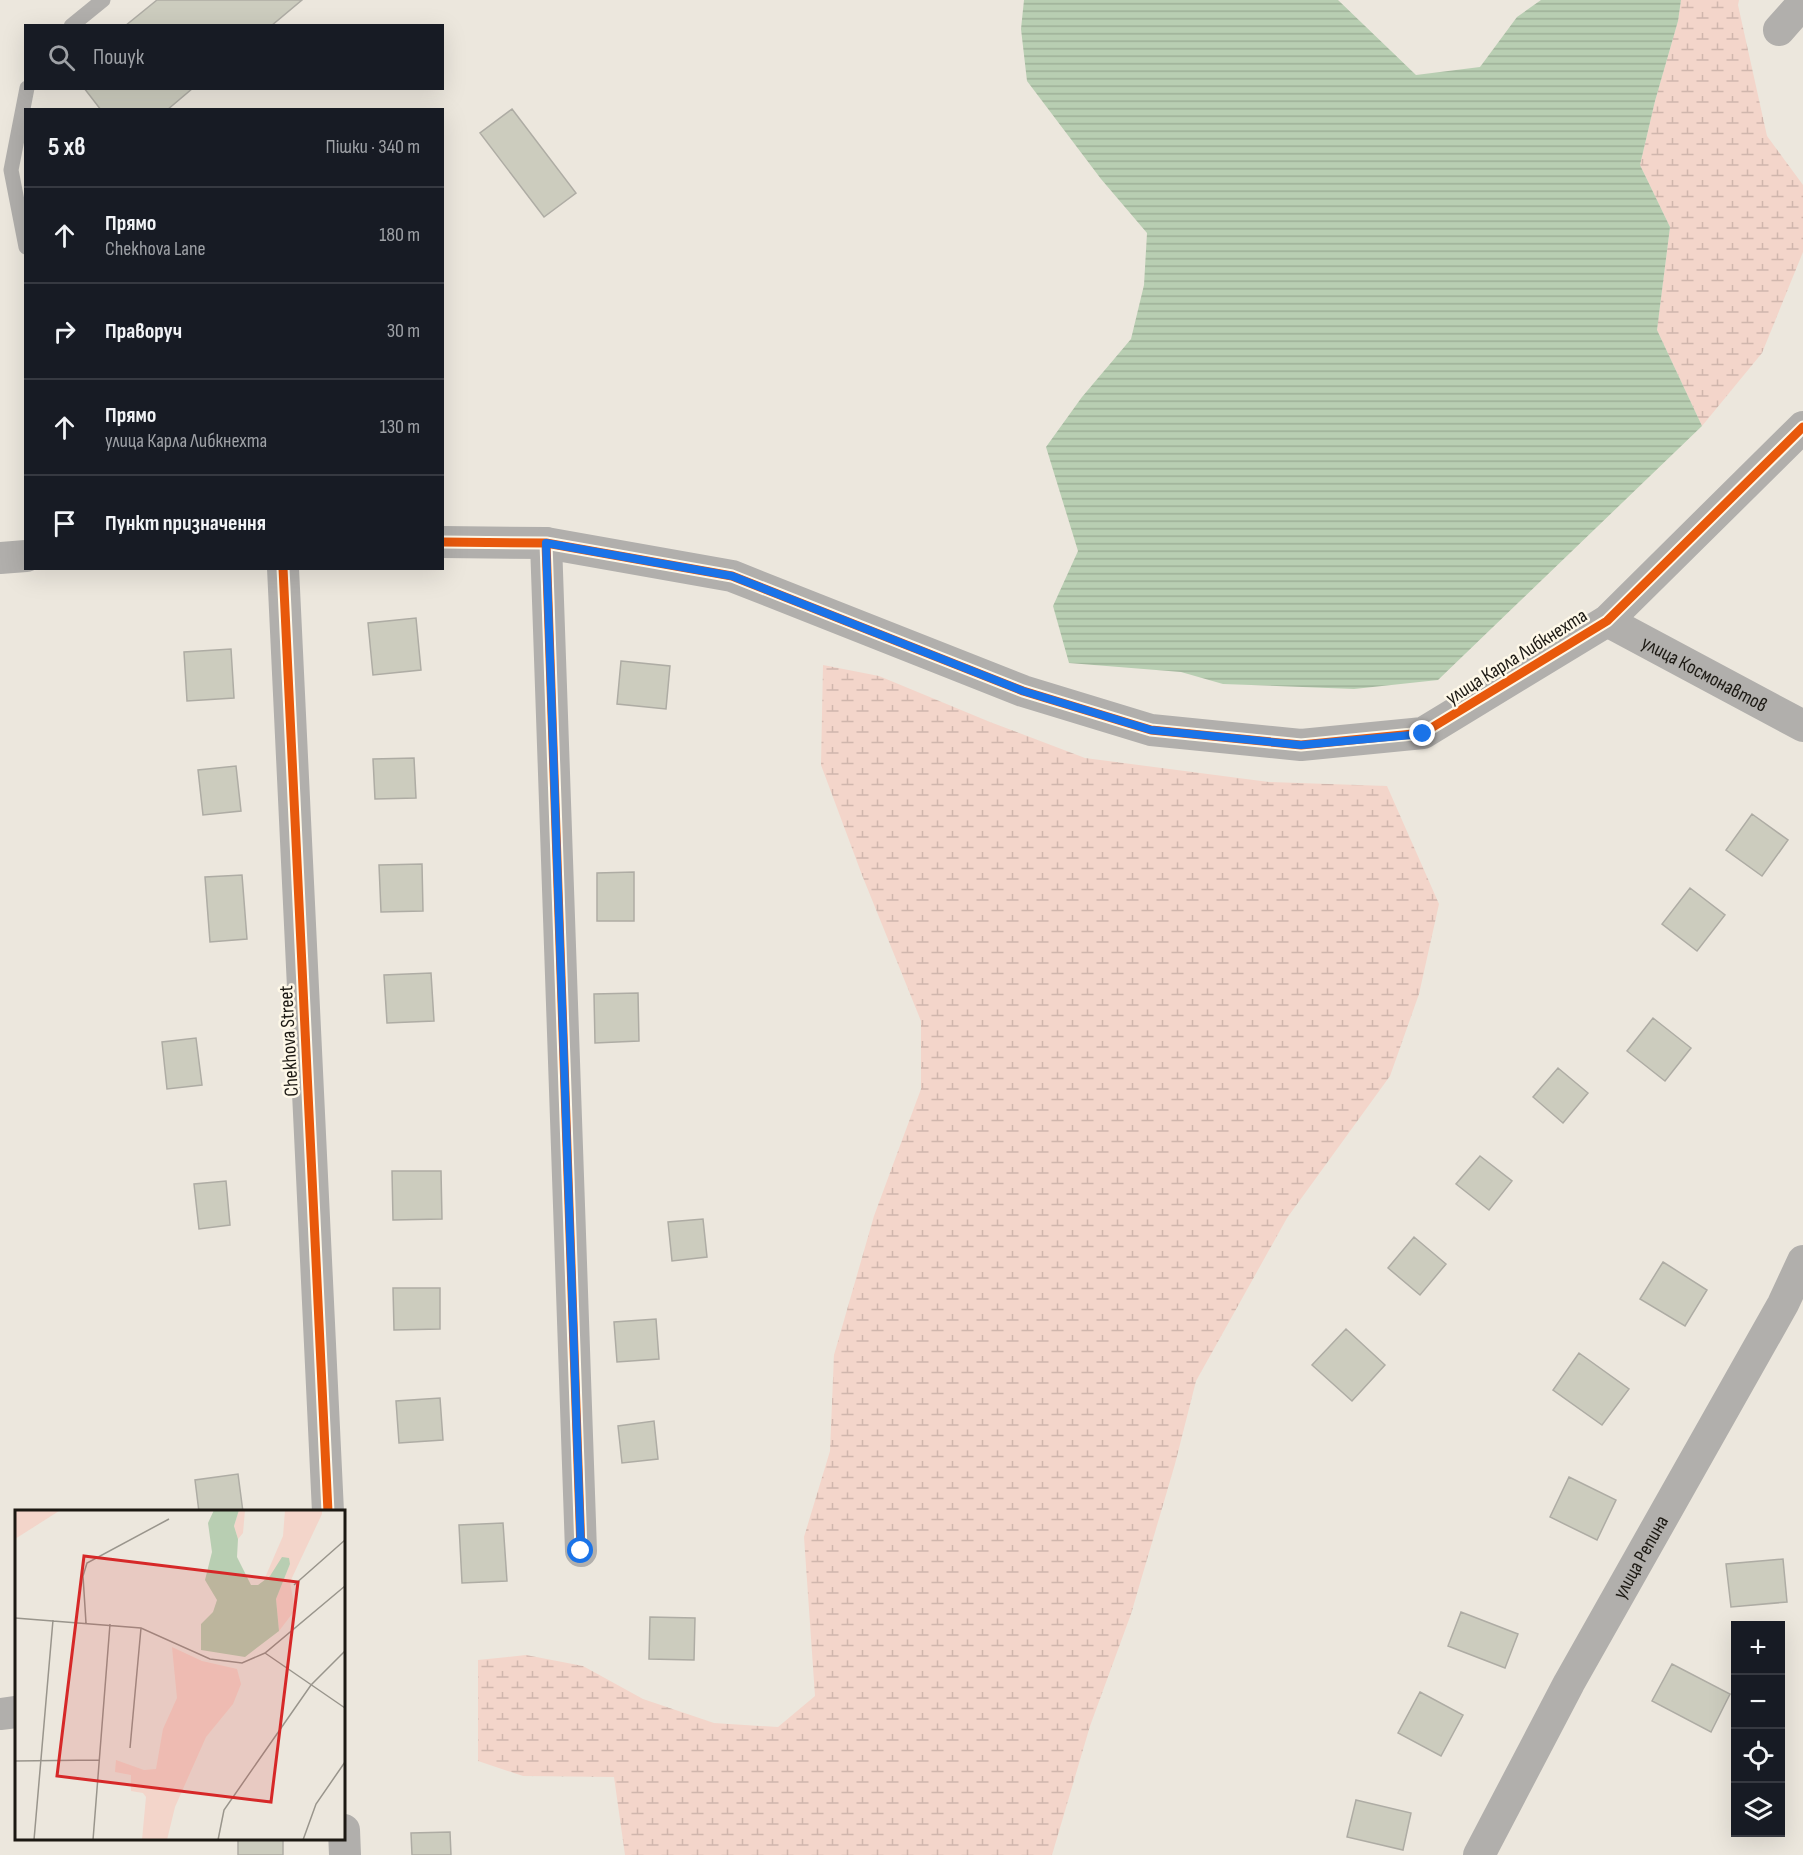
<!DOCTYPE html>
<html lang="uk">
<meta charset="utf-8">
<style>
:root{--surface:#171b24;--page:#20242c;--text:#f1f3f6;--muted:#9ea1a6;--line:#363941}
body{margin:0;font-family:"Sofia Sans Condensed",sans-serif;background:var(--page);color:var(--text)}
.controls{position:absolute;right:18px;bottom:18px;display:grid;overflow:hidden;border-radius:0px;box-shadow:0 6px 24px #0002}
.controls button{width:54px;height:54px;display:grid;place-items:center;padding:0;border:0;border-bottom:2px solid var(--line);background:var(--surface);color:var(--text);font:30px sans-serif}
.stop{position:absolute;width:18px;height:18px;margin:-14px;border:4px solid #1a73e8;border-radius:50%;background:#fff}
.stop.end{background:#1a73e8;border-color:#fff;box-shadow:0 2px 6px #0008}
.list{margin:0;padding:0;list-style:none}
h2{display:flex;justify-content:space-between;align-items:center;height:78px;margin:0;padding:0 24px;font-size:26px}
h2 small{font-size:20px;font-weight:400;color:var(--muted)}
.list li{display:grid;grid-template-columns:39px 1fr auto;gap:18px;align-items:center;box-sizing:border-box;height:96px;padding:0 24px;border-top:2px solid var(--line)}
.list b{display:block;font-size:22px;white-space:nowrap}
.list p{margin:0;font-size:20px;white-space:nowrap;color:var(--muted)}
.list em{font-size:20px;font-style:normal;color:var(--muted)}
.icon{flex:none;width:33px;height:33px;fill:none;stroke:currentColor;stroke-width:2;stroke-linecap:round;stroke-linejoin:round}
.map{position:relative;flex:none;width:1803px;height:1855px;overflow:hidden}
.search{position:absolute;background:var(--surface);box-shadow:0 6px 24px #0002;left:24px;top:24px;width:420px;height:66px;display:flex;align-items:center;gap:15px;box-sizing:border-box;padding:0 21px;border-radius:0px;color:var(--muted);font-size:22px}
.panel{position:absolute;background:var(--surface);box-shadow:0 6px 24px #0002;left:24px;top:108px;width:420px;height:462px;border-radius:0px}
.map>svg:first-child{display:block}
.wetland{fill:url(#wetland-marsh)}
.water{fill:url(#water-rules)}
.building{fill:#ccccbe;stroke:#aeaca4;stroke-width:1.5}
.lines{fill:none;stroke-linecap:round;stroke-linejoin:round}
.service{stroke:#b1afac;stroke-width:15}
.minor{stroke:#b1afac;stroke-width:32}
.cycleway-casing{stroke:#fef8e8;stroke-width:13}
.cycleway{stroke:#e8590c;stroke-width:9}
.route{stroke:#1a73e8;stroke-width:8}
.labels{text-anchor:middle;stroke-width:5;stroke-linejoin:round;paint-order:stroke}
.street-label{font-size:20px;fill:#1c1913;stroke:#fef8e8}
.inset-road{fill:none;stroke:#99958c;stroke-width:1.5}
.view{fill:#d62828;fill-opacity:0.15;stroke:#d62828;stroke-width:3}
.inset-edge{fill:none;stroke:#1c1913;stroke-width:3}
</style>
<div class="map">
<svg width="1803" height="1855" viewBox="0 0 1803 1855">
<defs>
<pattern id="wetland-marsh" width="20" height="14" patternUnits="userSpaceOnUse" patternTransform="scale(1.5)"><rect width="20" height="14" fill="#f3d5ca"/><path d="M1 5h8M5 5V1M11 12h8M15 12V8" fill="none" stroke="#d0b6ad"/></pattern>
<pattern id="water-rules" width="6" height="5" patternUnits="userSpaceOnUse" patternTransform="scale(1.5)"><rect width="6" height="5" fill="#b8ceb2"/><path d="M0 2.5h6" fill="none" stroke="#9eb098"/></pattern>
</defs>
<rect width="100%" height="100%" fill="#ece7dd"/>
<path class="wetland" d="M1681,0H1739L1738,5L1767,136L1803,185V252L1762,353L1702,426L1657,330L1670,227L1640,165L1655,101L1678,21Z
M823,665L879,676L990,722L1085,758L1269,782L1387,786L1439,904L1419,994L1390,1076L1287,1218L1196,1381L1175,1464L1131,1614L1090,1726L1052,1855H625L614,1777L523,1776L478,1761V1660L526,1655L583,1666L643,1699L714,1723L778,1727L815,1696L804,1537L830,1451L834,1355L874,1216L921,1089V1021L862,875L821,765Z"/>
<path class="water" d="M1024,0H1338L1416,75L1480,67L1517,17L1541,0H1681L1678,21L1655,101L1640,165L1670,227L1657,330L1702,426L1438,680L1354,689L1223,684L1181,672L1069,663L1053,606L1078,551L1046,447L1082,397L1131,339L1144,285L1147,233L1101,179L1027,81L1021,29Z"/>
<path class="building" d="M157,0H302L271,26H125Z
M84,88H193L167,110H101Z
M512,109L576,193L544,217L480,133Z
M416,618L421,670L373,675L368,623Z
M231,649L234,698L187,701L184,652Z
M621,661L670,666L666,709L617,704Z
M414,758L416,798L375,799L373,759Z
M236,766L241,811L203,815L198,770Z
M1752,814L1788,840L1762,876L1726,850Z
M422,864L423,911L381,912L379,865Z
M634,872V921H597V873Z
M242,875L247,939L210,942L205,877Z
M1690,888L1725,915L1697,951L1662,924Z
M431,973L434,1021L387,1023L384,975Z
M638,993L639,1041L595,1043L594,994Z
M1653,1018L1691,1048L1665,1081L1627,1051Z
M196,1038L202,1085L167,1089L162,1042Z
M1558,1068L1588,1093L1563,1123L1533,1097Z
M1480,1156L1512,1181L1489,1210L1456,1184Z
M392,1171H441L442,1219L393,1220Z
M226,1181L230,1225L199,1229L194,1184Z
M703,1219L707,1257L672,1261L668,1222Z
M1414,1237L1446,1264L1420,1295L1388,1268Z
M1663,1262L1707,1290L1685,1326L1640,1299Z
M393,1288H440V1329L394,1330Z
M656,1319L659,1359L617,1362L614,1322Z
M1346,1329L1385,1365L1352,1401L1312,1365Z
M1579,1353L1629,1389L1602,1425L1553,1390Z
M440,1398L443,1440L399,1443L396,1401Z
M654,1421L658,1459L622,1463L618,1426Z
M238,1474L243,1512H199L195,1480Z
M1569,1477L1616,1500L1597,1540L1550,1517Z
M503,1523L507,1581L462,1583L459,1525Z
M1783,1559L1787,1602L1731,1607L1726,1564Z
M1461,1612L1518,1634L1505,1668L1448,1646Z
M650,1617L695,1618L694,1660L649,1659Z
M1672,1664L1730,1694L1711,1732L1652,1701Z
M1420,1692L1463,1715L1441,1756L1398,1733Z
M1356,1800L1411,1813L1403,1850L1347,1837Z
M450,1832L451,1855H412L411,1833Z
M283,1839V1855H238V1840Z"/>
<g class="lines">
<path class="service" d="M71,26L103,0
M26,247L11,170L27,88"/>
<g class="minor">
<path d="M1779,30L1803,3"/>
<path d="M442,542L546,543L732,576L1023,691L1151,730L1301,745L1423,733L1607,621L1803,427"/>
<path d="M546,543L581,1551"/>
<path d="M0,558L26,556"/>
<path d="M283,568L328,1512"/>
<path id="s1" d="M1607,621L1803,726"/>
<path d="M0,1714L16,1712"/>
<path d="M344,1830L345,1855"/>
<path id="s2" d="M1479,1855L1569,1683L1783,1304L1803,1261"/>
</g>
<g class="cycleway-casing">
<path id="cycleway" d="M442,542L546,543L732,576L1023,691L1151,730L1301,745L1423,733L1607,621L1803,427
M546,543L581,1551
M283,568L328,1512"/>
</g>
<use href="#cycleway" class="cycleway"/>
</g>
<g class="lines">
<path class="route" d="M581,1551L546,543L732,576L1023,691L1151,730L1301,745L1423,734"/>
</g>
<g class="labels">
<g class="street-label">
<text transform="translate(1516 656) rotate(-32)" y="7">улица Карла Либкнехта</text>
<text dy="7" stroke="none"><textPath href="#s1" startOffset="111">улица Космонавтов</textPath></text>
<text transform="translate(288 1041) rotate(-93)" y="7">Chekhova Street</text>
<text dy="7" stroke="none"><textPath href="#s2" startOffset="339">улица Репина</textPath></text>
</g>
</g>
<g transform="translate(15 1510)">
<rect width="330" height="330" fill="#ece7dd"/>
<path d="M0,0H43L44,1L0,29Z" fill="#f3d5ca"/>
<path d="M224,0H230L228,23L223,29L219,16ZM270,0H307V4L275,72L280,100L264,121L261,89L275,54L249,70L268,26ZM157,137L187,151L222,159L226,174L218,194L191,227L160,297L152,330H127L131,287L128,283L116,281V265L100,262L101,250L129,260L141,259L148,219L162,188Z" fill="#f3d5ca"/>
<path d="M199,0H224L219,16L223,29L222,47L236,75H243L255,66L267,47L274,48L275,54L261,89L264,121L230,147L186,140V114L198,102L202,90L190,70L197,42L193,13Z" fill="#b8ceb2"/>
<path class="inset-road" d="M279,75L330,30M0,108L126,118L195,149L227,153L250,143L330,76M71,113L68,66L72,53L154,9M250,143L330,198M115,238L126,118M0,251L84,250M19,330L38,110M78,330L95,114M203,330L209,300L296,175L330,141M288,330L301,294L330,252"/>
<path class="view" d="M69,46L283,72L256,292L42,266Z"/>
<rect width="330" height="330" class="inset-edge"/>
</g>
</svg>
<div class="controls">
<button>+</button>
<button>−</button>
<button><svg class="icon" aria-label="locate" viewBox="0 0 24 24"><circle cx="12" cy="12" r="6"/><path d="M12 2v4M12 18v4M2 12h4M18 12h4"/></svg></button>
<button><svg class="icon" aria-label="layers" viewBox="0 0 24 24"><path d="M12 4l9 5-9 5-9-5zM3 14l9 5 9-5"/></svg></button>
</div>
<div class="stop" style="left:581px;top:1551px"></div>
<div class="stop end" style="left:1423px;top:734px"></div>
<div class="search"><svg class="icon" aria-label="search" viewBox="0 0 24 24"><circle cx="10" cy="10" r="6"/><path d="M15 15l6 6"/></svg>Пошук</div>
<section class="panel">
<h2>5 хв<small>Пішки · 340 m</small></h2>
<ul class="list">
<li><svg class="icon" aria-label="ahead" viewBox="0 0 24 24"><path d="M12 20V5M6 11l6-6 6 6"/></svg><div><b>Прямо</b><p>Chekhova Lane</p></div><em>180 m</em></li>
<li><svg class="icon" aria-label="right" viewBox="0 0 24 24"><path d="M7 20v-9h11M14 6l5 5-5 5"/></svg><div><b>Праворуч</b></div><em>30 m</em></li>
<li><svg class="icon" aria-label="ahead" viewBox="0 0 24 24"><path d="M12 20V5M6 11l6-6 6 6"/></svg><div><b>Прямо</b><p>улица Карла Либкнехта</p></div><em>130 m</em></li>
<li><svg class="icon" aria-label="arrive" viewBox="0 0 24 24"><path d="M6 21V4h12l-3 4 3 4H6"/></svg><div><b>Пункт призначення</b></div></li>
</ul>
</section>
</div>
